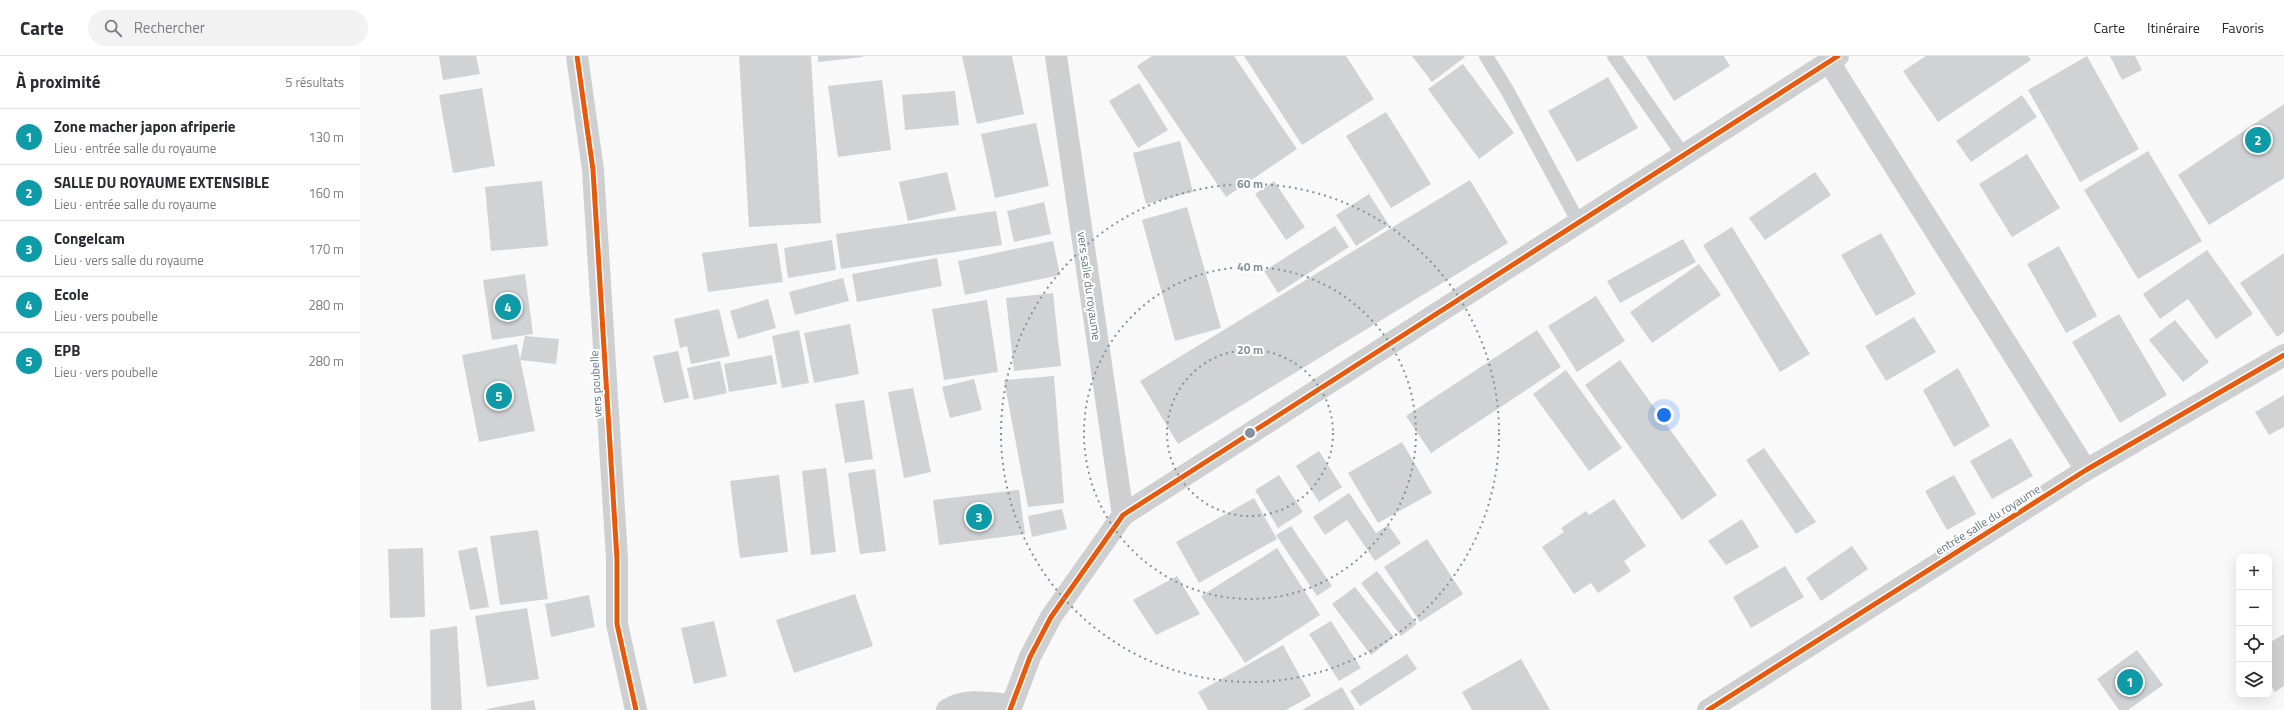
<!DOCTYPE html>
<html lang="fr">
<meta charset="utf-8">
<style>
:root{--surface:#fff;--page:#f2f2f3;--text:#2b2b33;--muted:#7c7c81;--line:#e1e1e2;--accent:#111827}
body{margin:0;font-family:"Titillium Web",sans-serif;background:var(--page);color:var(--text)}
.controls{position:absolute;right:12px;bottom:12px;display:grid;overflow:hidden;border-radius:8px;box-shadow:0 4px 16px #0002}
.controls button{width:36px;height:36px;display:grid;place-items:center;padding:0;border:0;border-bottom:1px solid var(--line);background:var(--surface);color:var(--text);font:20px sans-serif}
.you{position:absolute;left:1304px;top:359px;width:14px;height:14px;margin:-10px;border:3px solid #fff;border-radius:50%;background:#1a73e8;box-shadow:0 0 0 6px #1a73e833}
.badge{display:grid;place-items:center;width:26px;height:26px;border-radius:50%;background:var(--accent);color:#fff;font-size:13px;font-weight:700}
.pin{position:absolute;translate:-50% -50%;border:2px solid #fff;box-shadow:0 1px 4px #0006}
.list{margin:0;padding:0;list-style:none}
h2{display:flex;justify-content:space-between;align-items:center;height:52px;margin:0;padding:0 16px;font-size:17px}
h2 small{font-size:13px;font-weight:400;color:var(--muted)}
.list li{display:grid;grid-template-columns:26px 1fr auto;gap:12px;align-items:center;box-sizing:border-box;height:56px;padding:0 16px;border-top:1px solid var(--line)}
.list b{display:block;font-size:15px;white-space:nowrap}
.list p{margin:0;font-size:13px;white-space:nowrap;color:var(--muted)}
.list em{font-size:13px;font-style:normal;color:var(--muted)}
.icon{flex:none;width:22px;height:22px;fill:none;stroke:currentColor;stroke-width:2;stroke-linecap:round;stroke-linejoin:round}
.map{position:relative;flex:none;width:1924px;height:654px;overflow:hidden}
header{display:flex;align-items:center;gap:24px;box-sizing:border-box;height:56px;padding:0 20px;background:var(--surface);border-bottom:1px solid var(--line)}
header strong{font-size:19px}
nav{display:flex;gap:22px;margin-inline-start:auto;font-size:14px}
.search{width:280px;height:36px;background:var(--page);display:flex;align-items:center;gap:10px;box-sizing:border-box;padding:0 14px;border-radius:22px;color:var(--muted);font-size:15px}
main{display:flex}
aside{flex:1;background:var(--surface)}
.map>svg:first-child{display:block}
.building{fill:#d0d2d3}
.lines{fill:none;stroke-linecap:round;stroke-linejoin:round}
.service{stroke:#cecfd0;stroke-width:14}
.minor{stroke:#cecfd0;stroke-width:22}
.cycleway-casing{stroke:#fff;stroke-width:8}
.cycleway{stroke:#e8590c;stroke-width:5}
.ring{fill:none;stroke:#84929c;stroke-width:2;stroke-dasharray:2 4}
.labels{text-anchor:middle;stroke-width:4;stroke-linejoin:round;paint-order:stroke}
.street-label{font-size:12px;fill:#657683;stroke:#fff}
.centre{fill:#84929c;stroke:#fff;stroke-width:2}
.ring-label{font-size:12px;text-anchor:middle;font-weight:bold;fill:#84929c;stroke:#fff;stroke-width:4;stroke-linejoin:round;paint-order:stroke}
</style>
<header>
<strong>Carte</strong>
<div class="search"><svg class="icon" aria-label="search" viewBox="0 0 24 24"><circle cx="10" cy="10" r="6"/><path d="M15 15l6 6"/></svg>Rechercher</div>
<nav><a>Carte</a><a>Itinéraire</a><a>Favoris</a></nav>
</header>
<main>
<aside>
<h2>À proximité<small>5 résultats</small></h2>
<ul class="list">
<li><span class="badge" style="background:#0f9aa8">1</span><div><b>Zone macher japon afriperie</b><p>Lieu · entrée salle du royaume</p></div><em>130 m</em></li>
<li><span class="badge" style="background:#0f9aa8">2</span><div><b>SALLE DU ROYAUME EXTENSIBLE</b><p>Lieu · entrée salle du royaume</p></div><em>160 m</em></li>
<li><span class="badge" style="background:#0f9aa8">3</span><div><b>Congelcam</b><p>Lieu · vers salle du royaume</p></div><em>170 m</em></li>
<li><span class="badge" style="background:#0f9aa8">4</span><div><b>Ecole</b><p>Lieu · vers poubelle</p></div><em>280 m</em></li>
<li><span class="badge" style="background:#0f9aa8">5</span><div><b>EPB</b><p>Lieu · vers poubelle</p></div><em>280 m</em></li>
</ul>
</aside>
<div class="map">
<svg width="1924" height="654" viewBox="0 0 1924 654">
<rect width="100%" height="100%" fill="#f9f9f9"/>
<path class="building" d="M79,0H116L120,18L83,24Z
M379,0H451L461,167L389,171Z
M458,0H503V1L458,6Z
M602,0H652L664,58L617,68Z
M792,0H874L937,93L866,141L777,10Z
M884,0H986L1014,43L942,89Z
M1052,0H1104L1105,1L1072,26Z
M1286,0H1364L1370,10L1314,45Z
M1566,0H1668L1671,4L1578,66L1543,15Z
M1727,0L1779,93L1720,126L1668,34Z
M1750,0H1775L1782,14L1762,24Z
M1103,8L1154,77L1119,103L1068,33Z
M1248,21L1278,72L1217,106L1188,55Z
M522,24L531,94L478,101L468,30Z
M779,27L808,74L778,92L749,45Z
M122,32L135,110L93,117L79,39Z
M595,35L599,69L545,74L542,39Z
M1662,39L1677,61L1611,106L1596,85Z
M1924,48V122L1849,169L1818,119Z
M1026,56L1071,128L1031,152L986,80Z
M676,67L689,130L635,142L621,78Z
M820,85L833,136L786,148L773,97Z
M1788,95L1842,185L1778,223L1724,134Z
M1667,98L1700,152L1652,181L1619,128Z
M587,116L596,154L548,165L539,126Z
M1455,116L1471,139L1405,184L1389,162Z
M1110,124L1148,187L818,388L780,325Z
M182,125L188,190L131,195L125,131Z
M914,125L945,171L926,184L895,138Z
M1009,138L1029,169L996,190L976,159Z
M684,146L691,178L654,186L647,155Z
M827,151L861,272L815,285L782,164Z
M636,155L642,189L481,213L476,178Z
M975,170L989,191L918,237L904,215Z
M1372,171L1450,298L1420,316L1343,189Z
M1521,177L1556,238L1516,260L1481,199Z
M1323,183L1336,206L1260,247L1247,225Z
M472,184L476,214L428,222L424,192Z
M693,185L700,219L605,239L598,205Z
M417,187L423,226L348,236L342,197Z
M1699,190L1737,260L1706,277L1667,208Z
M1847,194L1893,258L1856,283L1828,243L1800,263L1783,238Z
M1924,197V276L1917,281L1880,227Z
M577,202L582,230L497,246L492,218Z
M1339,208L1361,239L1292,287L1270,256Z
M165,218L173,278L132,284L123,224Z
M483,222L489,245L435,259L429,236Z
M693,237L701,310L654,315L646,242Z
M1236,240L1265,285L1217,316L1188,270Z
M408,243L416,272L378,283L370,255Z
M627,244L638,316L584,324L572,253Z
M359,253L370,300L331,308L327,290L320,292L314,263Z
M1759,258L1807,339L1760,367L1712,286Z
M1554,261L1576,296L1526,325L1505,290Z
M1815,264L1849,306L1823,326L1789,284Z
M490,268L499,318L454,327L444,277Z
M439,274L449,327L422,332L412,280Z
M1177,274L1201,311L1071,397L1046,360Z
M165,280L199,283L196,308L160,304Z
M157,288L175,375L119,386L102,299Z
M318,295L329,342L304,347L293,300Z
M412,299L417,328L369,336L364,308Z
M1260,304L1357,439L1322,464L1225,329Z
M360,305L367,337L334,344L327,312Z
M1598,312L1630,370L1594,391L1563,334Z
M1206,314L1262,392L1229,415L1173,338Z
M694,320L704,447L668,451L644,324Z
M614,323L622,354L590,362L582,331Z
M553,332L571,416L544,422L528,336Z
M1924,339V371L1909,379L1895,356Z
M504,344L513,403L485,407L475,348Z
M1651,382L1673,420L1632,443L1610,405Z
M1042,386L1072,437L1018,467L988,417Z
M1404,392L1456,466L1436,478L1386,404Z
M959,395L982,431L959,446L936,410Z
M466,412L476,496L451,499L442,415Z
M515,413L526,495L500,498L488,417Z
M419,419L428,496L380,502L370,425Z
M919,419L943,456L918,472L895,434Z
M1594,419L1616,458L1587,474L1565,435Z
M659,434L665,478L579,489L573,444Z
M989,437L1016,477L1028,469L1041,487L1015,505L987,464L965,479L953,461Z
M894,442L917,483L839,527L816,486Z
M1254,443L1286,490L1264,505L1271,515L1238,537L1231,527L1214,538L1182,491L1204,476L1201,472L1226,455L1229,459Z
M702,453L707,473L672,481L668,460Z
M1382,463L1399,491L1366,509L1348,485Z
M931,470L972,530L957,540L916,479Z
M178,474L188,543L140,549L130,480Z
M1067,483L1103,538L1060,566L1024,511Z
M1492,490L1508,513L1461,545L1446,522Z
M117,491L129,551L110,554L98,495Z
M63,492L65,561L30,562L28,493Z
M917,492L960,559L885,607L841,540Z
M1425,510L1444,541L1391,572L1373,541Z
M1017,515L1057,568L1041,580L1001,527Z
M817,520L840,558L796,579L773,544Z
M995,531L1034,581L1011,599L972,548Z
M495,538L513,590L434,617L416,564Z
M229,539L235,571L191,581L185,548Z
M167,552L179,623L127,631L115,560Z
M354,565L367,620L334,628L321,572Z
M971,565L1001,612L979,625L949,578Z
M97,570L102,654H71L70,574Z
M1924,578V630L1915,636L1909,626V587Z
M923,589L951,640L926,654H848L838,636Z
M1777,594L1803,629L1768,654H1759L1737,623Z
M1047,598L1057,613L1000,650L990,635Z
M1161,603L1190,654H1112L1102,636Z
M982,631L995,654H942Z
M174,644L176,654H127V653Z"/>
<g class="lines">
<path class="service" d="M1126,0L1147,34L1219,167
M1254,0L1324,100"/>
<path class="minor" d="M217,0L233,114L257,503V568L276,654
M696,0L763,459
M1469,0V6L1726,414
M587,654C605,642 629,647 650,649
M650,654L670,601L691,561L763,459L1478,0
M1348,654L1726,414L1924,299"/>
<g class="cycleway-casing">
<path id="cycleway" d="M217,0L233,114L257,503V568L276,654
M650,654L670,601L691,561L763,459L1478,0
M1348,654L1726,414L1924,299"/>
</g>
<use href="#cycleway" class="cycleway"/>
</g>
<g class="ring">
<circle cx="890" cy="377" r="83"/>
<circle cx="890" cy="377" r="166"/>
<circle cx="890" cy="377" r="249"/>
</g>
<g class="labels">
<g class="street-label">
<text transform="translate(729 230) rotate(82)" y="4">vers salle du royaume</text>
<text transform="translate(236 328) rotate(-93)" y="4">vers poubelle</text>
<text transform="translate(1628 464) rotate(-32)" y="4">entrée salle du royaume</text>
</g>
</g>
<circle cx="890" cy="377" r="6" class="centre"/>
<g class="ring-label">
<text x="890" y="132">60 m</text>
<text x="890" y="215">40 m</text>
<text x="890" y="298">20 m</text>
</g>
</svg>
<div class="controls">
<button>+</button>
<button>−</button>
<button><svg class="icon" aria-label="locate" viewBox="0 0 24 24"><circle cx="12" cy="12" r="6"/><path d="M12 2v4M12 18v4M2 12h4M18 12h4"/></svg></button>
<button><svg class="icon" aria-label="layers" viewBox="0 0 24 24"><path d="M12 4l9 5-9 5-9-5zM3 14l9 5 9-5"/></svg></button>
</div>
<div class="you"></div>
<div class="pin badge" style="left:1770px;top:626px;background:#0f9aa8">1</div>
<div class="pin badge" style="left:1898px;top:84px;background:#0f9aa8">2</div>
<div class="pin badge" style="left:619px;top:461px;background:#0f9aa8">3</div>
<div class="pin badge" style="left:148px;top:251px;background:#0f9aa8">4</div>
<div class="pin badge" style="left:139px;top:340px;background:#0f9aa8">5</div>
</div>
</main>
